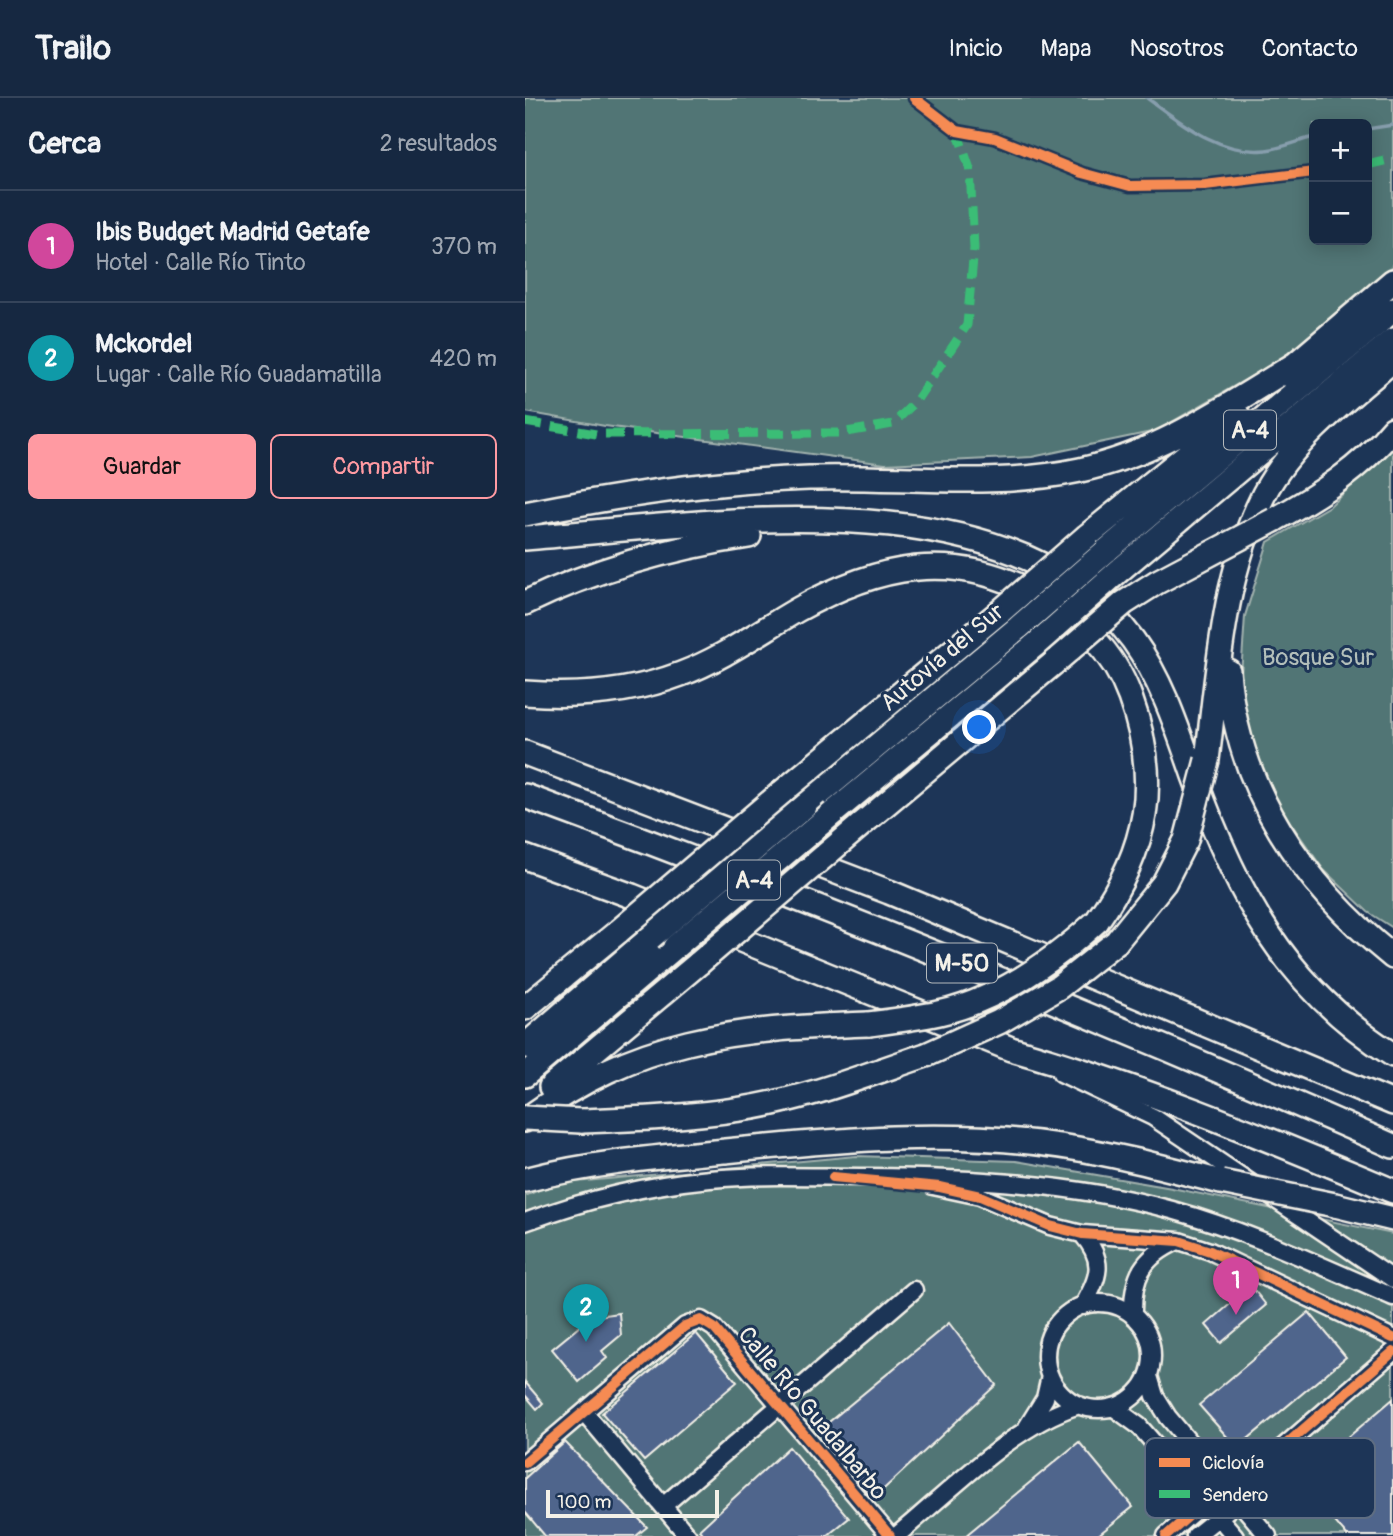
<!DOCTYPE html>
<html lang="es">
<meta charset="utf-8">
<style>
:root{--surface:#162841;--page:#1f3048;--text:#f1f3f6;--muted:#9ea6b1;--line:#35445a;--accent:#ff9aa2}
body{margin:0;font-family:Pangolin,sans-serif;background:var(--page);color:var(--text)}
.controls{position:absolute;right:21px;top:21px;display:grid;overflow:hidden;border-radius:10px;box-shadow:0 4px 18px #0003}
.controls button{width:63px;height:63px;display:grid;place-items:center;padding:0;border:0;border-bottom:2px solid var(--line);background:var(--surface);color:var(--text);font:35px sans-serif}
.scale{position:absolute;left:21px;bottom:18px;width:173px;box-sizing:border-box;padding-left:7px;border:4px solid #f4f1e8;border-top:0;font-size:19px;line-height:24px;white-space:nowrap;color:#f4f1e8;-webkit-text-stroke:5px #1d3557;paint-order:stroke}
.you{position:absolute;left:455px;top:630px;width:24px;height:24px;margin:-18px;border:5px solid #fff;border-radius:50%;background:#1a73e8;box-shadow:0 0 0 10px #1a73e833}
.badge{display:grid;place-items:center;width:46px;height:46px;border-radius:50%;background:var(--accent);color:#fff;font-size:23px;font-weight:700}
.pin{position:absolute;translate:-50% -58px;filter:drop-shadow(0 2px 4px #0008)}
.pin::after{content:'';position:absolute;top:37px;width:24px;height:21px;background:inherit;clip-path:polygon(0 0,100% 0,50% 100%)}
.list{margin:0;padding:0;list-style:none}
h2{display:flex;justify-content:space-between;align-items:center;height:91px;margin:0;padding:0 28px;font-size:30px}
h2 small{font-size:23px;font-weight:400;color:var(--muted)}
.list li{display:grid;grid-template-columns:46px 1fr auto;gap:21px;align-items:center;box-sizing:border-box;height:112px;padding:0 28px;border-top:2px solid var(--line)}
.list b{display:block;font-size:26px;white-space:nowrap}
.list p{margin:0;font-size:23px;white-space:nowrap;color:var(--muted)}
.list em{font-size:23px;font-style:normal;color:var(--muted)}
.actions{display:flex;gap:14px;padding:21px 28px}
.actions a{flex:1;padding:16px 0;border:2px solid var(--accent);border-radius:10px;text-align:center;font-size:24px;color:var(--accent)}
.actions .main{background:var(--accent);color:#111}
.map{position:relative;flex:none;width:868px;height:1438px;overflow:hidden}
header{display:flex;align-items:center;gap:42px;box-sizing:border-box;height:98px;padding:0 35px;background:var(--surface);border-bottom:2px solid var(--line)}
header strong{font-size:33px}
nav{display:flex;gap:38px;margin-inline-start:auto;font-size:24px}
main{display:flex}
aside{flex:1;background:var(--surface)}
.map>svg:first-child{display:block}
.green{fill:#517474;stroke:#a2b2ae;stroke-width:2;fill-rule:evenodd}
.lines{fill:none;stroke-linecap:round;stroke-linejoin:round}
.stream{stroke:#879ead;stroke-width:3.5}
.building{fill:#50658c;stroke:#f4f1e8;stroke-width:2}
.minor-casing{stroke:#f4f1e8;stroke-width:21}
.highway-casing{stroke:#f4f1e8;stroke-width:28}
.minor{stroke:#1d3557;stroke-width:16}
.highway{stroke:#1d3557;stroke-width:23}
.highway-bridge-casing{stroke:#f4f1e8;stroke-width:28;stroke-linecap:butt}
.highway-bridge{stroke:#1d3557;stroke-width:23}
.quiet{stroke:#3abd76;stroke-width:9;stroke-dasharray:18 9;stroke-linecap:butt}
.cycleway-casing{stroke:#1d3557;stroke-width:15}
.cycleway{stroke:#f68b52;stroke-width:10}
.labels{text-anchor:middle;stroke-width:6;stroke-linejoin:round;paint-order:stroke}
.shield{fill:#1d3557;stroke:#b4b9bc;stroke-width:2}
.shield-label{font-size:23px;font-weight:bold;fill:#f4f1e8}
.street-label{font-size:24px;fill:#f4f1e8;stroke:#1d3557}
.park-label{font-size:24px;fill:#b3bfba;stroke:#1d3557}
.key{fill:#1d3557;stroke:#5e6d82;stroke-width:2}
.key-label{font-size:19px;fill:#f4f1e8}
</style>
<header>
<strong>Trailo</strong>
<nav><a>Inicio</a><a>Mapa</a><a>Nosotros</a><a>Contacto</a></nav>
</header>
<main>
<aside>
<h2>Cerca<small>2 resultados</small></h2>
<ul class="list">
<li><span class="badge" style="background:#d1479c">1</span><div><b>Ibis Budget Madrid Getafe</b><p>Hotel · Calle Río Tinto</p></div><em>370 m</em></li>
<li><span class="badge" style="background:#0f9aa8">2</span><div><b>Mckordel</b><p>Lugar · Calle Río Guadamatilla</p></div><em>420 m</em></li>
</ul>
<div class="actions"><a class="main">Guardar</a><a>Compartir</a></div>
</aside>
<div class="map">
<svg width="868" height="1438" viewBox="0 0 868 1438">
<rect width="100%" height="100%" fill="#1d3557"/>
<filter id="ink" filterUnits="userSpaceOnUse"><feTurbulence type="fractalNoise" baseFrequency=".0143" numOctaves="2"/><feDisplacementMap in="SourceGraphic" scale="14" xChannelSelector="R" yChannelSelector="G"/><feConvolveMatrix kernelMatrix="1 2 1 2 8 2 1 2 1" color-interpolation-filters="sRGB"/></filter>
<g filter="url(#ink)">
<path class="green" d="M0,0H868V168L756,261L631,333L507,359L360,366L80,328L0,314ZM789,26H842V142H789Z
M868,349V830L843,814L798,771L751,704L725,645L716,577L720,518L743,444L806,407Z
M331,1058L491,1063L647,1090L868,1136V1438H0V1098L28,1086Z"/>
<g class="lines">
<path class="stream" d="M622,0C656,25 695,57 741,52C757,50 773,43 789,39
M842,31L868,27"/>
</g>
<path class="building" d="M726,1188L741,1207L696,1245L681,1227Z
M784,1214L821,1259L712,1350L674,1307Z
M94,1215L96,1237L77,1253L82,1260L54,1284L27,1251L66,1219Z
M424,1225L471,1287L348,1401L293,1333Z
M171,1235L212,1284L119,1363L77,1315Z
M0,1284L18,1305L12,1311L0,1297Z
M868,1301V1438H822L774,1381Z
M40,1344L122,1429L111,1438H20L0,1414V1380Z
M554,1344L608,1409L572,1438H440Z
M264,1349L324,1420L302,1438H180L174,1432Z"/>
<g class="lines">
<g class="minor-casing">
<path id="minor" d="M536,975L628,1019L868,1181
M408,1088L455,1098L525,1128L557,1136L654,1143L685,1153L868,1240
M0,1124C59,1102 121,1087 185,1081C237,1076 291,1079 343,1079C445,1080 548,1085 647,1112C723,1133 796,1168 868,1199
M557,1136C581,1164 574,1178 558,1208
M521 1258a53 53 0 1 1 106 0a53 53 0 1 1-106 0Z
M608,1218C607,1179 617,1159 653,1143
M624,1278L630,1298L643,1319L743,1438
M588,1309L614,1328L710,1438
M59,1314L163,1438
M502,1329L520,1300L525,1278
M0,1364L160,1228L176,1222L189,1230L365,1438
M138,1408L389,1192
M371,1438C426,1393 486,1328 554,1307
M641,1438L691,1394H706L868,1254
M670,1438L705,1410L706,1394"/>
</g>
<g class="highway-casing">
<path id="highway" d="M759,276L868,183
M0,416C94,397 189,383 284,380C373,377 467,391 555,372C633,356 702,308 769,267
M749,422C793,398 836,370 868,331
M562,438L712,316
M0,440C180,426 485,374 608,542C637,582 653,632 669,678C711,795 760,889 868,957
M581,453L868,212
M596,471L868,242
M0,505C72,470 145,450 224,438
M703,573C712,690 778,787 868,859
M0,595C53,599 106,595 156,576C197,561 234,534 272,512C352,467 427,451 511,496C553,519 589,554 605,599C636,683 623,751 572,823
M0,655L364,794L868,1005
M682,662C693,573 698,477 739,396C766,344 824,299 868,262
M256,695L477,512
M0,698C293,805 582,922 868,1048
M280,708L494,529
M308,715L510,547
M337,726L529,565
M0,759L107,798L486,951C617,988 743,1041 868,1093
M591,844L639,785L661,742
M0,910L94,833
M0,948L125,840
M0,977L150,849
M26,989L174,865
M0,1022C115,939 206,931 344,926
M56,1023C109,1021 163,1019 216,1011C279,1002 341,977 401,957
M0,1082C65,1065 133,1059 200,1053C311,1042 424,1031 535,1048C589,1056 642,1070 696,1084
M810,1107L868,1121"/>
</g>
<use href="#minor" class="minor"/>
<use href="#highway" class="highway"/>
<g class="highway-bridge-casing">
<path id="highway-bridge" d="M477,512L562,438
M494,529L581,453
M510,547L596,471
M529,565L599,505L632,484L749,422
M661,742L682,662
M94,833L256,695
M125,840L280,708
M150,849L308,715
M174,865L337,726
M344,926C367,923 391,920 414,915C474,902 527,864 572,823
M401,957L474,924L534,889L591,844
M0,1020L56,1023
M696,1084L810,1107"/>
</g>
<use href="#highway-bridge" class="highway-bridge"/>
<path class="quiet" d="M842,67L868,61
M0,324L71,336L316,335L368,326L391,303L442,227L449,150L445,71L432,33"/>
<g class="cycleway-casing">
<path id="cycleway" d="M389,0L432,33L470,40L557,75L605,88L680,87L789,74
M308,1079L415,1089L455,1098L525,1128L557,1136L654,1143L685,1153L868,1240
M0,1364L160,1228L176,1222L189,1230L365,1438
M641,1438L691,1394H706L868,1254"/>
</g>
<use href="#cycleway" class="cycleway"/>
</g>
</g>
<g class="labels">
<g class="shield">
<rect x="699" y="312.5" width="52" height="39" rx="5"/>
<rect x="203" y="762.5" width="52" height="39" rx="5"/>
<rect x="402" y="845.5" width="70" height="39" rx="5"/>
</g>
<g class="shield-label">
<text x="725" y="340">A-4</text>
<text x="229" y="790">A-4</text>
<text x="437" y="873">M-50</text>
</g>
<g class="street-label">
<text transform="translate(417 559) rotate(-40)" y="8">Autovía del Sur</text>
<text transform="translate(288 1315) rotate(50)" y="8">Calle Río Guadalbarbo</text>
</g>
<g class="park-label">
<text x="793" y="567">Bosque Sur</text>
</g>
</g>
<rect x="620" y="1340" width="230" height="80" rx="10" class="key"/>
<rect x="634" y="1360" width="31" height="9" fill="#f68b52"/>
<rect x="634" y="1392" width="31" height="8" fill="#3abd76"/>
<g class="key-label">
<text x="677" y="1371">Ciclovía</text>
<text x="677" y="1403">Sendero</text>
</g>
</svg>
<div class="controls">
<button>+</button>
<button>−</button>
</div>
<div class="scale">100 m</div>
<div class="you"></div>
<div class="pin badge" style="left:711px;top:1217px;background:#d1479c">1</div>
<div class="pin badge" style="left:61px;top:1244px;background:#0f9aa8">2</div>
</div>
</main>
